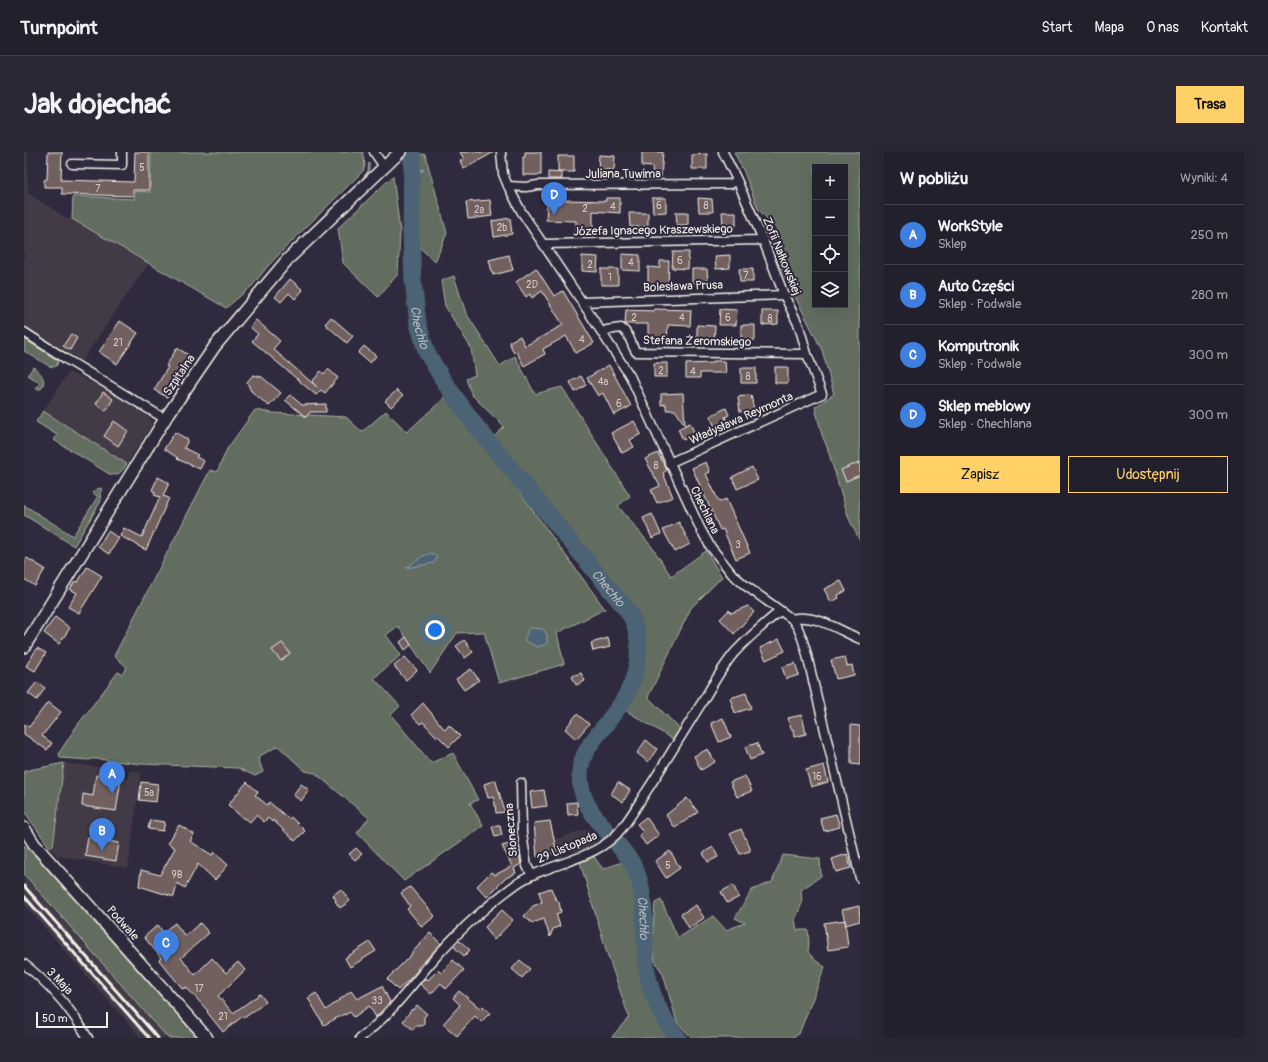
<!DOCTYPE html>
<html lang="pl">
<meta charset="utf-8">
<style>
:root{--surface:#23202e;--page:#2b2836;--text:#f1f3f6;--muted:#a3a3aa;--line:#403e4a;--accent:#ffd166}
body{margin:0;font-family:Pangolin,sans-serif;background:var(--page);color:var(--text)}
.controls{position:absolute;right:12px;top:12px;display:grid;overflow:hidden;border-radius:0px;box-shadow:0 4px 16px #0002}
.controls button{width:36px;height:36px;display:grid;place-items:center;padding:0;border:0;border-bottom:1px solid var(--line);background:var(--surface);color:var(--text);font:20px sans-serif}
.scale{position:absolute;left:12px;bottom:10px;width:72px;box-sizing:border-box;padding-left:4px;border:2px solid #f4f1e8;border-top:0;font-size:11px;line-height:14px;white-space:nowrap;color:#f4f1e8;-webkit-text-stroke:3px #2f2a3d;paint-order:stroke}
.you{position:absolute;left:411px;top:478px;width:14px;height:14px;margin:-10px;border:3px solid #fff;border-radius:50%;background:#1a73e8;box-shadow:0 0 0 6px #1a73e833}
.badge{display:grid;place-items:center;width:26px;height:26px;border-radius:50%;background:var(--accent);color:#fff;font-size:13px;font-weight:700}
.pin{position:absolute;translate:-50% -33px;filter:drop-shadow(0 1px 2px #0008)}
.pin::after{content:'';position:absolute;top:21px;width:14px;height:12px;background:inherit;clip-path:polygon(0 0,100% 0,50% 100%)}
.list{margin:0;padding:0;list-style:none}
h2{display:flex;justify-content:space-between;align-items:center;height:52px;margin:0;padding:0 16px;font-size:17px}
h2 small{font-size:13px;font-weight:400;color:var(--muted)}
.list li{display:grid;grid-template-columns:26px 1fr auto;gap:12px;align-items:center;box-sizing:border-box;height:60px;padding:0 16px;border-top:1px solid var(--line)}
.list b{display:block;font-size:15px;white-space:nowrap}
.list p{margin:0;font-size:13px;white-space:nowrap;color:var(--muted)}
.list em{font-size:13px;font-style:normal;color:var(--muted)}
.actions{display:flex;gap:8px;padding:12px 16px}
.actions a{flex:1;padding:9px 0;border:1px solid var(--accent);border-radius:0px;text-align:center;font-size:14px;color:var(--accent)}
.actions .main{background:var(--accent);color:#111}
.icon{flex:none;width:22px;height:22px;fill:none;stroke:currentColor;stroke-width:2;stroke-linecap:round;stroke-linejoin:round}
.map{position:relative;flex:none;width:836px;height:886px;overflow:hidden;border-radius:0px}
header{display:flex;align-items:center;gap:24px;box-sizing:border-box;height:56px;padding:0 20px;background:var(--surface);border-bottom:1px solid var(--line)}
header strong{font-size:19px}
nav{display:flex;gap:22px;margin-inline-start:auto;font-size:14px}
.intro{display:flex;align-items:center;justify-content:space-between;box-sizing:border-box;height:96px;padding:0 24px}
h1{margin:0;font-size:28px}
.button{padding:10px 18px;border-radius:0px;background:var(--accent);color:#111;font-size:14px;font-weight:700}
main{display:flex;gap:24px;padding:0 24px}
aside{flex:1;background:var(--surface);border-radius:0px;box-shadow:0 4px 16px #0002}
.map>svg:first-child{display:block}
.built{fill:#433a47}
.green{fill:#626d61;stroke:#abafa4;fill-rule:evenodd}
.water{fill:#4c6474;stroke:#8f9ca2}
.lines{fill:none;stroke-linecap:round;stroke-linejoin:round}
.stream{stroke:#8f9ca2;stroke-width:3}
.river{stroke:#4c6474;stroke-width:17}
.building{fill:#72615f;stroke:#f4f1e8}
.street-casing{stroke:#f4f1e8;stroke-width:11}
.secondary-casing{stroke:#f4f1e8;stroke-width:14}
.street{stroke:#2f2a3d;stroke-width:8}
.secondary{stroke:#2f2a3d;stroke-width:11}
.rail{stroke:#f4f1e8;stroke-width:3}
.labels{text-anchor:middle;stroke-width:4;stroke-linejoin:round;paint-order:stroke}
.number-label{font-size:10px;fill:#d4cdc6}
.street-label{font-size:12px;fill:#f4f1e8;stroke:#2f2a3d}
.water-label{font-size:13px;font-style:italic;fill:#b1b9ba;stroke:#2f2a3d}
</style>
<header>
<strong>Turnpoint</strong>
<nav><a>Start</a><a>Mapa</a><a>O nas</a><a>Kontakt</a></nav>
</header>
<div class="intro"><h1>Jak dojechać</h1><a class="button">Trasa</a></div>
<main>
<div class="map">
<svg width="836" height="886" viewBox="0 0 836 886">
<rect width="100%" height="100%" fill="#2f2a3d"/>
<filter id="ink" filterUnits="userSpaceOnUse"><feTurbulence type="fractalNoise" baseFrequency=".025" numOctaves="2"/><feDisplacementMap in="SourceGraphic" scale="8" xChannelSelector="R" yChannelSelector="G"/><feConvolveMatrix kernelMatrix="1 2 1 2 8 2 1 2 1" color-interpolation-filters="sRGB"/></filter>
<g filter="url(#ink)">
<path class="built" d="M0,0H3L4,41L44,67H48L124,112L58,209L0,173Z
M45,220L84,238L126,265L125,266L128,269V273L103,312L19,259Z
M40,611L92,617L98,625L104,627L105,619L117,620L104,716L34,704L26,696L29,693Z
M565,676L572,692L554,700H548L546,697L538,701L539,705L537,708L533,701L530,688Z
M0,693L13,706L174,886H117L0,752Z"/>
<path class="green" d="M127,0H339L341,13L339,19L263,94L244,114L228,134L202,156L48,67L49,44L110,47L111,39L126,40Z
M710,0H836V389L825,367L803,295L798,283L791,255L810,242L798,198L746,95L753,77L734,57L720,20ZM791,15H821V153H791Z
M401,2L423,81L411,110L393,93L392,3Z
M345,11V18L341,26L271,93L267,95L337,28L344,19Z
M369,24L376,79L374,122L354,145L319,111L314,76Z
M430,124L442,161L476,214L491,204L511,242L538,235L606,344L594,354L628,395L647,424L682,399L698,425L667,456L624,545L656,577L650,588L601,558L618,521V491L613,470L605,451L469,286L480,275L448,243L442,227L451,223L447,196L421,154L417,129Z
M239,127L240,128L189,189L178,205L187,188Z
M0,187L32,207L34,209L33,213L30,215L25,214L0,199Z
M9,215C16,220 24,228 17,237H12L16,231L4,223Z
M423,241L581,457L533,481L540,512L475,531L460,480L433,481L406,521L374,474L362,483L377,503L350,526L376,554L367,563L407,611L429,601L454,648L446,651L459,674L380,729L333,681L345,666L291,621L281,619L254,594L234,605L239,620L231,624L214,616L117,612L73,607H67L66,608L36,606L35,601L52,575L94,520L98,522L103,515L90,504L186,318L193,320L203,297L231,258L249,261L322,265L338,280L362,259L383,280L418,248Z
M19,259L103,312C98,319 96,323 87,323L30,288L33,283L12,270Z
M75,336L78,337L76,341L77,349L50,394L0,363V353L49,384L74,344L68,341Z
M40,611L29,694L26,696L0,659V619Z
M0,693L13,706L174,886H144L0,722Z
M568,702L579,717L601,709C621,736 616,790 622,823C624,836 628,852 634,864C638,872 646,879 651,886H587L605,865L583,801L555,707Z
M759,703L796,707L797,724L777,738L778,751L771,768L773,778H784L785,791L784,800L791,808L801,815L775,882L767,886H668L653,870L639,822L631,809L628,792L631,751L637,748L654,786L689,764L702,778L721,771L711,766L728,738L748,730Z"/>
<path class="water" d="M407,401L413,405L410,411L382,416L399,404Z
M507,476L519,477L523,483V492L513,495L500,488L504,478Z"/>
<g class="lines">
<path class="stream" d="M387,22L398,18
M590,699L598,697"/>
<path class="river" id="s1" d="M388,0L387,81L389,128L394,172L403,201L421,231L451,273L603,458C605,462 609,467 610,471C620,498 612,529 597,552C591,560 585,568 579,576C570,587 560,599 557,613C550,653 582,675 603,704C606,708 609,712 611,716C624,747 619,780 622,812C625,840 637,865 654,886"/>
</g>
<path class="building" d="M24,0H38L37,28L110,30L111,0H125V38H109V44L38,42V35H20V28L23,27Z
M436,0H470L440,17L436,9L440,7Z
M501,0H517V23H499V5H501Z
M618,0H639L637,25H629L628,15L618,14Z
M683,2V17H668V3Z
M575,3L591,4L590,18H574Z
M534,4H550V20H534Z
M524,20L538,21V27H524Z
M524,38H537V43H541V48L582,49V46H596V61L569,59V79H552V69L522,68Z
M628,46H642V60L629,61Z
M674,46L688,47L689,60H675Z
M466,48L468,64L444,67L442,50Z
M652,60H664V73H653Z
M698,60H712V74H699Z
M605,61H624V75H606Z
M486,66L488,82L470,85L468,69Z
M649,100H665L664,117L648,116Z
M598,102L616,103V119L598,118Z
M485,103L489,118L469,123L465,108Z
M706,103V116L692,117L691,104Z
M558,104L574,105L573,120L558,119Z
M636,109H645L644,135L624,134V115L636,116Z
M512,116L530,144L539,139L570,191L552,201L542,184L519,197L521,202L500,214L492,199L490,201L485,190L496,184L501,194L539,173L518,139L508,146L506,142L502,145L492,130Z
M577,117H594V133H577Z
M668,117H683L684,131H668Z
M715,117H729V130H716Z
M266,127L279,138L271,147L265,141L257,150L251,145Z
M630,157L667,158L666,174L644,173L643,190L624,189V172H601L602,158L630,159Z
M696,157L713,158L712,173H695Z
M738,159H754V172L738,173Z
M307,165L329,184L323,191L301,172Z
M232,168L256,189L249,197L293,235L288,230L297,219L300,222L304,217L314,226L301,241L297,238L292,243L228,189L234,182L226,175Z
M96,169L114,181L93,212L75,200Z
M673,173L691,174L690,190L673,189Z
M717,173H731V188H717Z
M47,182L53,186L46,198L39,194Z
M340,194L352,204L346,211L334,201Z
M153,196L168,205L143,245L130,238L144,215L142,214Z
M689,209H701L702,221H676V226H662V212L689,211Z
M630,211H643V225H630Z
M585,213L607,254L590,263L579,241L574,244L563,226Z
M751,215H764V231H751Z
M717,216H732V231H717Z
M229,223L238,225L257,241L245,254L227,239L223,230Z
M557,224L562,233L551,240L546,230Z
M373,238L379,244L367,255L361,249Z
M79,240L89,247L82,259L72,252Z
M659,241L661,273L651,258H642V252L637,253V242Z
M266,243L278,253L302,252V260H286L282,265L261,248Z
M727,243L730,258L716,260L714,245Z
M702,256L705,263L701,265L704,271L692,277L686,264Z
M90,269L104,279L94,294L80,284Z
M610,269L617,282L606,288L610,295L598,301L587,281Z
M666,271L671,282L659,288L654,277Z
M151,280L164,288L160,296L174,303L172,305L180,309L176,317L153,307L154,306L140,297Z
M634,301L643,318L639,321L649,345L633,351L627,338L636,334L621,307Z
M682,310L686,320L682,322L695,350L702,347L726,401L712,407L699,377L696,378L668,316Z
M836,310V323L822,329L817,318Z
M728,315L734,328L713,337L708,325Z
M134,325L145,331L139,344L145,346L122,398L114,394V393L96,384L100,376L118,385L136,345L130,343L131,340L128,338Z
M628,362L637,382L628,386L619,366Z
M655,370L666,392L651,400L639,378Z
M84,379L95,386L85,402L74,395Z
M3,406L21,417L11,434L0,427V411Z
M63,415L78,424L55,461L44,455L53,441L46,437L51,429L54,430Z
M817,429L822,439L814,443L815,446L807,450L800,437Z
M724,454L730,460L710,482L696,467L705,458L707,461Z
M31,465L46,476L35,492L20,481Z
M382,485L387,493L381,498L376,490Z
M584,486L586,495L569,499L567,491Z
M755,487L761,499L742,508L736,496Z
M440,488L449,500L441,506L432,494Z
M258,491L266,501L257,509L248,498Z
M13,496L22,501L11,519L2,514Z
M381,505L393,518L382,528L370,514Z
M821,505L823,514L828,513L830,523L812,527L807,508Z
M771,511L775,523L762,527L758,515Z
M447,517L455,528L440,538L432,527Z
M557,521L561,529L552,533L548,524Z
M13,530L21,536L13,548L4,541Z
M722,541L727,556L711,561L706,546Z
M24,550L37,560L18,584L28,591L23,598L0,582V572L5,575Z
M399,551L421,578L425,573L436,584L425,595L414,584L413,585L399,570L396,572L387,563Z
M553,562L565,572L552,587L541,577Z
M778,563L782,582L770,585L769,577H767L764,566Z
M699,566L707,585L695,590L687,571Z
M827,573L836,574V613L827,612Z
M622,588L633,597L624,610L613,601Z
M733,591L738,603L726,608L721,595Z
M684,597L691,610L677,618L670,604Z
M800,613L804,630L787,635L782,618Z
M72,623L97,627L92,659L58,654L59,642L69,644Z
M721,624L728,639L713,645L706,630Z
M472,628V630L481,660L472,661L470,645L464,646L460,632Z
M117,630L134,632L132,650L115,648Z
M223,630L234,640L231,643L243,653L245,650L265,667L267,665L281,679L271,689L249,668L248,670L244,666L240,670L232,663L226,670L221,666L220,667L204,653Z
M594,630L606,638L599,650L587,642Z
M277,632L285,638L277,649L269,643Z
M520,638L523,654L508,656L506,640Z
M663,646L674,660L651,676L642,663Z
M553,650L554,662L544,663L543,651Z
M812,662L816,675L800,679L796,666Z
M622,665L635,683L622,693L615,683L619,680L613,672Z
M126,668L141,670L139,679L124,677Z
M526,669L533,701L513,705L510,671Z
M155,673L170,682L166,689L188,703L190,700L204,713L191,728L174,712L161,736L153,731L150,745L115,734L117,718L136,723L151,696L144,691Z
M468,674H476L478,683L471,685Z
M717,677L726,696V699L716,702L706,682Z
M64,685L95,691L92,709L61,704Z
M493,690L497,712L490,716L492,721L482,726L463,745L453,734L467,720L471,723L488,714L478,694Z
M689,695L694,705L684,710L679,701Z
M332,696L338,702L331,708L325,702Z
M646,699L656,716L642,726L631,709Z
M823,702L827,716L812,720L808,707Z
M709,733L715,745L703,751L697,740Z
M386,735L411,764L398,775L383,757L386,754L377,741Z
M527,736L531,746L535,750L537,760L532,762L536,774L529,777L526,785L520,767L508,771L500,764L509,754L518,750L515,740Z
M317,737L326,749L316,756L311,749L312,748L309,743Z
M672,753L680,766L665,776L657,762Z
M835,754L836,769L822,773L818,758Z
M478,758L489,768L470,788L465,782L466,781L461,775Z
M821,768L824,795L804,798L800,771Z
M151,771L161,784L176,771L185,781L157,806L171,823L188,806L202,821L214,810L221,818L194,844L209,861L236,842L242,850L220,866L219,864L199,880L183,860L184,859L162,835L159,837L143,818L135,808L137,806L120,785L134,773L139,780Z
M406,781L417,792L393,817L394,818L388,825L374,838L363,827L387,803V802Z
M436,789L446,798L440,804L430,795Z
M346,790L352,799L326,815L321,806Z
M429,808L440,818L422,837L417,831L407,842L396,832L402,826L404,828L414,818L417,821Z
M496,808L506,817L498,826L488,817Z
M358,834L366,850L352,865L345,854L330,865L326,860L321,863L320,862L300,873L284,846L292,841L302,858L327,839L333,847Z
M435,839L457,857L459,854L466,861L457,870L451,864L433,884L419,872L436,853L429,846Z
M393,853L403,862L400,865V871L398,874H391L389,878L379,869L388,857L389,858Z"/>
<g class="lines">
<g class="street-casing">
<path id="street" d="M350,0L360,15
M477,0L479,22L484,34L497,59L558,150L606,224L676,376L686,394L708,422L722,434L768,467L774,476L778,486L782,499L836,726
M48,12L98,13V0
M484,34L502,35L514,33L707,32L713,28
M521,92L739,88
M558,150L760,143
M0,180L42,207L141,267
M578,181L583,178L597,176C608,184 605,190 612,200L783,202
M645,311L798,242L783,202L775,174L760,143L739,88L713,28L699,0
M768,467C791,461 816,479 836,487
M497,631L498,681L503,714L508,723
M0,812C26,832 47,857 64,886
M336,886C363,866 384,838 405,813C430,783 460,756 491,733C523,710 574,709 598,676C606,666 613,654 620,643C640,613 658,582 677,552C688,534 698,515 711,500C725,485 740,472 756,459"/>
</g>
<g class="secondary-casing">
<path id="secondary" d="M0,495L141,267L191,194L264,107L376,0
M0,676L10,692L183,886"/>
</g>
<use href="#street" class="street"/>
<use href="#secondary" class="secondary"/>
<path class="rail" d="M0,734L134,886
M0,744L125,886"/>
</g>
</g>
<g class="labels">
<g class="number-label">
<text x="118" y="19">5</text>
<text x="74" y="40">7</text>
<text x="635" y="57">6</text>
<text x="682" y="57">8</text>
<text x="589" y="58">4</text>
<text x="561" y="60">2</text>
<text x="455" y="61">2a</text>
<text x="478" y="79">2b</text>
<text x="656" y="112">6</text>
<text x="607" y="114">4</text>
<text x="566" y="116">2</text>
<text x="722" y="127">7</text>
<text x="586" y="129">1</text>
<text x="508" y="136">2D</text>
<text x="610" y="169">2</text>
<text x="658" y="169">4</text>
<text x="704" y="169">6</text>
<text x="746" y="170">8</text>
<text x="558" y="191">4</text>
<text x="94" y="194">21</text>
<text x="637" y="222">2</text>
<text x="669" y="223">4</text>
<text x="724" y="228">8</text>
<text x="579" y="233">4a</text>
<text x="595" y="255">6</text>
<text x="632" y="317">8</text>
<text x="714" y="396">3</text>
<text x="793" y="628">16</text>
<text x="125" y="644">5a</text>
<text x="644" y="717">5</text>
<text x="153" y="726">9B</text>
<text x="175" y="840">17</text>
<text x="353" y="852">33</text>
<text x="199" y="868">21</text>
</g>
<g class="street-label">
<text x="599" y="26">Juliana Tuwima</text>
<text transform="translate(629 78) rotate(-1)" y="4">Józefa Ignacego Kraszewskiego</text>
<text transform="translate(758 104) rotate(68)" y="4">Zofii Nałkowskiej</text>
<text transform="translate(659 134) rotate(-2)" y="4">Bolesława Prusa</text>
<text transform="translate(673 189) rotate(1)" y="4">Stefana Żeromskiego</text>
<text transform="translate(155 223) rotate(-56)" y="4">Szpitalna</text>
<text transform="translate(717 266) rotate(-24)" y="4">Władysława Reymonta</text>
<text transform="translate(681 358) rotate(64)" y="4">Chechlana</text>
<text transform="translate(487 678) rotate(-95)" y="4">Słoneczna</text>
<text transform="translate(543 695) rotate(-23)" y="4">29 Listopada</text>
<text transform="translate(99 771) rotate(48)" y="4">Podwale</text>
<text transform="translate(36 829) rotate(46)" y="4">3 Maja</text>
</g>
<g class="water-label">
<text dy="5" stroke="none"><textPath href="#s1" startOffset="176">Chechło</textPath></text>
<text dy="5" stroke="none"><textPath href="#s1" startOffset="500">Chechło</textPath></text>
<text dy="5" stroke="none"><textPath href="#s1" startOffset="873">Chechło</textPath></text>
</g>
</g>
</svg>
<div class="controls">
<button>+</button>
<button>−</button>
<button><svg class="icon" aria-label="locate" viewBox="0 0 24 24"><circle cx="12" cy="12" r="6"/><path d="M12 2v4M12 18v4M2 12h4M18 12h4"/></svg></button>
<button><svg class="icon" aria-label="layers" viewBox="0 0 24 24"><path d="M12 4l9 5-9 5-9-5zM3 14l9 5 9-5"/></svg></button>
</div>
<div class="scale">50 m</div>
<div class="you"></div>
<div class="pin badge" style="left:88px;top:642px;background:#3f7fe0">A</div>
<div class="pin badge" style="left:78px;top:699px;background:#3f7fe0">B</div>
<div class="pin badge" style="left:142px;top:811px;background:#3f7fe0">C</div>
<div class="pin badge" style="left:530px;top:63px;background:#3f7fe0">D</div>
</div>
<aside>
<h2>W pobliżu<small>Wyniki: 4</small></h2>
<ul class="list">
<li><span class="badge" style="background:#3f7fe0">A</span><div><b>WorkStyle</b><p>Sklep</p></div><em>250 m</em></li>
<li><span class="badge" style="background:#3f7fe0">B</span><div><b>Auto Części</b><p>Sklep · Podwale</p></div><em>280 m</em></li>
<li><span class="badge" style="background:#3f7fe0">C</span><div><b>Komputronik</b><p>Sklep · Podwale</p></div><em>300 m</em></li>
<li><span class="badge" style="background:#3f7fe0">D</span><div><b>Sklep meblowy</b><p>Sklep · Chechlana</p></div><em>300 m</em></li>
</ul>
<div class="actions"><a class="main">Zapisz</a><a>Udostępnij</a></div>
</aside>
</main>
